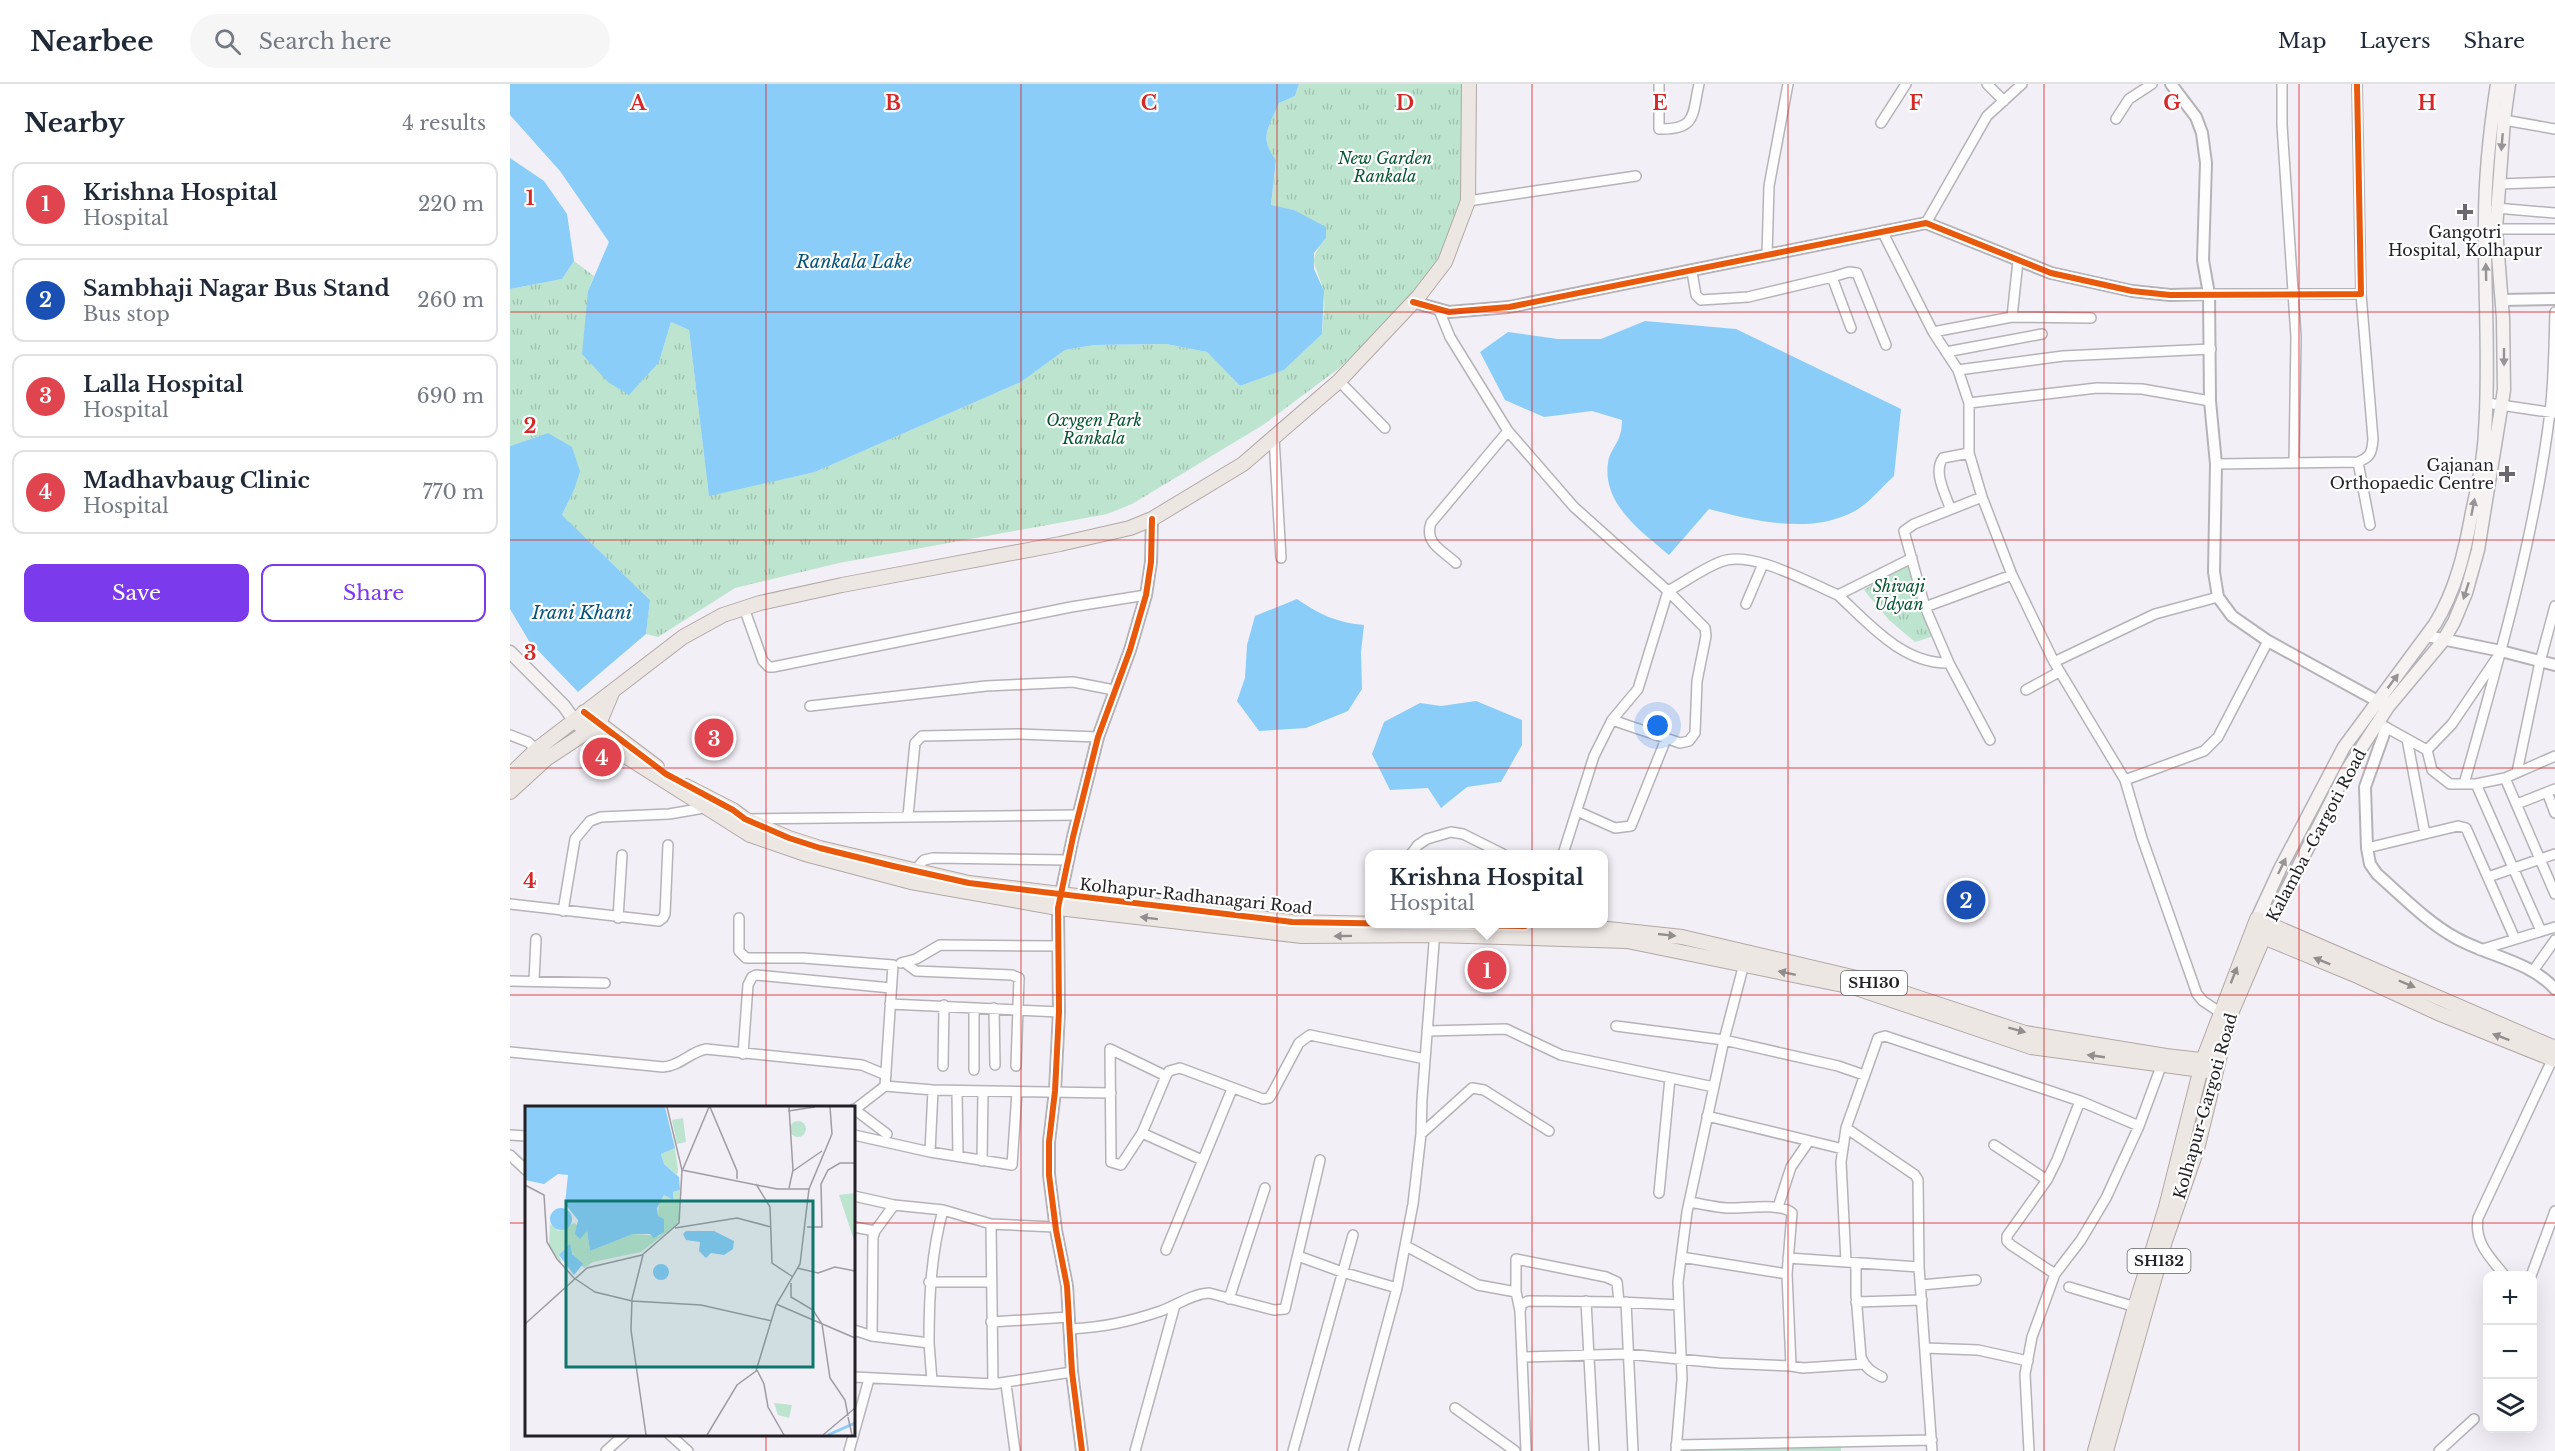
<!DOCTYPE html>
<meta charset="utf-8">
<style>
:root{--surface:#fff;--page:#f6f6f7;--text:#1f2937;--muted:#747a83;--line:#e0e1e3;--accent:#7c3aed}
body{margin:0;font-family:"Libre Baskerville",serif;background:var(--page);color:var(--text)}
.controls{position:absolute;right:18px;bottom:18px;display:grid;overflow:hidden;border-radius:12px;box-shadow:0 6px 24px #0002}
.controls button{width:54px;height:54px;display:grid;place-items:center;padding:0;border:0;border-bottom:2px solid var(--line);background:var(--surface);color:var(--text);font:30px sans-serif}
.you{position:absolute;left:1148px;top:642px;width:21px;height:21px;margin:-15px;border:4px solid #fff;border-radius:50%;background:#1a73e8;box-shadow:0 0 0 9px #1a73e833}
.badge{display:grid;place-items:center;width:39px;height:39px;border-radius:50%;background:var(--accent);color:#fff;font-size:20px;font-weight:700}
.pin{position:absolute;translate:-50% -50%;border:3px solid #fff;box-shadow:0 2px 6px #0006}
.popup{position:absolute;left:855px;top:766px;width:243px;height:78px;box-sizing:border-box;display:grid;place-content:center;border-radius:12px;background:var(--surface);filter:drop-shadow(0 2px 4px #0005);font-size:20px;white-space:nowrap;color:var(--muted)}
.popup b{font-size:22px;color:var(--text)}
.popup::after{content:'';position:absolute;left:50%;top:100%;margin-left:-12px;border:12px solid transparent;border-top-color:var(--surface)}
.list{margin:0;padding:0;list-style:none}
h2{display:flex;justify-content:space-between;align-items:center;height:78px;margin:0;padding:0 24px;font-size:26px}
h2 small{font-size:20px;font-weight:400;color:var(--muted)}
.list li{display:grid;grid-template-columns:39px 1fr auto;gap:18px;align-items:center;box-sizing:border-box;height:84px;margin:0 12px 12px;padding:0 12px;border:2px solid var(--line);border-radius:12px}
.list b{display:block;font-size:22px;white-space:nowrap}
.list p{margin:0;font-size:20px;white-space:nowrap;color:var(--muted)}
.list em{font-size:20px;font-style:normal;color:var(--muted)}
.actions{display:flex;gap:12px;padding:18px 24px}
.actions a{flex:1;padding:14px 0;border:2px solid var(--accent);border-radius:12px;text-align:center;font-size:21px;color:var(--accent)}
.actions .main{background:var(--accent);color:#fff}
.icon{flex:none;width:33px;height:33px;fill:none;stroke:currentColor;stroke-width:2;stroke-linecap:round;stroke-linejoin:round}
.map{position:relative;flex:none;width:2045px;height:1367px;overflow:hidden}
header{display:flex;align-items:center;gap:36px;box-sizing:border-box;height:84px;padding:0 30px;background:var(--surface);border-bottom:2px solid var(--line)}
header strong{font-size:28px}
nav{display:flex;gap:33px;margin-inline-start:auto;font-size:21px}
.search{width:420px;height:54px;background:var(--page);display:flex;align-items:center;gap:15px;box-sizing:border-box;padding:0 21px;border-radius:33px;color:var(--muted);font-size:22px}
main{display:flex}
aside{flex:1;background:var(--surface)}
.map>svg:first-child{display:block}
.grass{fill:url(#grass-tufts)}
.water{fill:#8acdf9}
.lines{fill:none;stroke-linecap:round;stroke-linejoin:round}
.minor-casing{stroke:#b6b3b8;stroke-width:12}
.tertiary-casing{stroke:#b6b3b8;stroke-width:14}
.secondary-casing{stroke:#b6b3b8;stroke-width:15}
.primary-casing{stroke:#b2a8a5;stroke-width:16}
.minor{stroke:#fdfdfe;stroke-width:9}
.tertiary{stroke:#fdfdfe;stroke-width:10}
.secondary{stroke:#f5f2f1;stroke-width:12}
.primary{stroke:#ede7e4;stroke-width:14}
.cycleway-casing{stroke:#fff;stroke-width:10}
.cycleway{stroke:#e8590c;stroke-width:6}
.oneway{fill:#969496}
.oneway2{fill:#928e8e}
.grid{fill:none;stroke:#d62828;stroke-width:1.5;stroke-opacity:0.55}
.poi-dot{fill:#6b696f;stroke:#fff;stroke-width:2}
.labels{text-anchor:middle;stroke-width:4.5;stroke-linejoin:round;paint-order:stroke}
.shield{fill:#fff;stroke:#656467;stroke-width:1.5}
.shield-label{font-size:15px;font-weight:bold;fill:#232126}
.park-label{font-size:16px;font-style:italic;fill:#055530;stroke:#fff}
.poi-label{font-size:16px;fill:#232126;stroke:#fff}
.street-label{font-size:16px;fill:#232126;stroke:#fff}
.water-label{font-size:18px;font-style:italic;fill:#04537a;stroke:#fff}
.inset-river{fill:none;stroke:#8acdf9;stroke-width:3}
.inset-road{fill:none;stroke:#9f9da3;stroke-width:1.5}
.view{fill:#0f766e;fill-opacity:0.15;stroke:#0f766e;stroke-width:3}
.inset-edge{fill:none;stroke:#232126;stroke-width:3}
.grid-label{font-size:20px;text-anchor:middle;font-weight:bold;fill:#d62828;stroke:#fff;stroke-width:4.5;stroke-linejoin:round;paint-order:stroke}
</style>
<header>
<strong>Nearbee</strong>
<div class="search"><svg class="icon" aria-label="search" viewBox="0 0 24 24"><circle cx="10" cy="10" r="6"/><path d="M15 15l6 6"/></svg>Search here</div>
<nav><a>Map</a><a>Layers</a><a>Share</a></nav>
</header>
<main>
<aside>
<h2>Nearby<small>4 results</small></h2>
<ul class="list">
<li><span class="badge" style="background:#e0444e">1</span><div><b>Krishna Hospital</b><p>Hospital</p></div><em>220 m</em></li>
<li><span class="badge" style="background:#1a4fb4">2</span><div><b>Sambhaji Nagar Bus Stand</b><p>Bus stop</p></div><em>260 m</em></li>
<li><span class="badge" style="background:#e0444e">3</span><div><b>Lalla Hospital</b><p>Hospital</p></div><em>690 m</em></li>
<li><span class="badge" style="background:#e0444e">4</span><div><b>Madhavbaug Clinic</b><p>Hospital</p></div><em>770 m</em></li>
</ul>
<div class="actions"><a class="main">Save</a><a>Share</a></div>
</aside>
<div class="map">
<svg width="2045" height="1367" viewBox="0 0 2045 1367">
<defs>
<pattern id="grass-tufts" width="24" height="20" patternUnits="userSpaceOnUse" patternTransform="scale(1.5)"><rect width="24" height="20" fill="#bde4ce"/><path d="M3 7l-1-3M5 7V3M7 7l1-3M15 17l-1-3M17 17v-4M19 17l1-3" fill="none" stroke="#a2c3b1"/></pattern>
</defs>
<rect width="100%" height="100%" fill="#f2eff6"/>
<path class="grass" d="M789,0H959L958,117L935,178L895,221L828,285L753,341L622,420L597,430L329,479L225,504L148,553L136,550L140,516L52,431L64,406L38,349L0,362V205L52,195L64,177L84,192L78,207L149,278L161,238L179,246L199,411L305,388L511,298L555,266L584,261L656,260L697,268L730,302L774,286L812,250C813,237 816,219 813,206C807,179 795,180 816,154L784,126L761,122L766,77C748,53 759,44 769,19L785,12Z
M1402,474L1427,551L1405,558L1379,536L1354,506Z
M1331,1361V1367H1169L1170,1364Z"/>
<path class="water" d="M0,0H789L785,12L769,19C759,44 748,53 766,76L761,121L784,126L816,143V154L804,169V185L814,207L812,250L774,286L730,302L697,268L656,260L584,261L555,266L511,298L305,388L199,412L179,246L161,238L149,278L119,311L98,298L72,270L78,207L99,158L50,87L0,31Z
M0,74L34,97L57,130L64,177L52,195L0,205Z
M1135,237L1226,245L1391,325L1384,392C1372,403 1359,419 1345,427C1301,451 1245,437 1199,425L1159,471C1132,448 1092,420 1098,379C1100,363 1112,360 1112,336L1082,327L1034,333L995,316L970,268L998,248L1048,255H1091Z
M38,349L62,363L70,387L64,406L52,431L140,516L136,550L68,608L19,557L0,525V362Z
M787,515C808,530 828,539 854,541L851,568L852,605L838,627L796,644L749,647L727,617L735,594L737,561L745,532Z
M966,617L1012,636V661L991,698L957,703L931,724L918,704L880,706L862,670L874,638L910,619L931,622Z"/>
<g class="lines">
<g class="minor-casing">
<path id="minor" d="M1149,0V45C1187,46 1182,31 1189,0
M1477,0L1494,17
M1772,0V41L1786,253L1784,379
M1606,35L1619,15L1642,0
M1994,36L2045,45
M1371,39L1396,0
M1989,100L2045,98
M958,117L1126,92
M1986,124L2045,129
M1416,139L1477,32L1512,0
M1986,145H2045
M1372,147L1423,248L1448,286L1459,319V369L1472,413L1502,491L1544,578L1615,696L1632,754L1687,910L1693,917L1714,931
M1257,172L1259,102L1278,0
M1182,188L1186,211L1191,216L1238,213L1322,193L1341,244
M1322,193L1339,188L1347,189L1376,261
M1699,210H1851L1847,0
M929,226L940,253L998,347L1064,423L1158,507C1175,498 1192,485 1210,478C1241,465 1299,499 1328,511
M1502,233L1581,234
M1423,248L1502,233L1508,177
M1436,268L1532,250
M1448,286L1553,272L1701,265
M829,297L875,344
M1459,319L1587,304L1632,305L1700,317
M1977,319L2045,329
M764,354L771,474
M1848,378L1860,441
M1706,380L1848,378C1861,373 1862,368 1863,355L1851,210
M1472,413L1404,440L1394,447L1415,523L1439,579L1480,656
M1440,424C1435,409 1423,388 1433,374L1459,369
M1402,474L1328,511C1359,540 1393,580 1439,579
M946,479C932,466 914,459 921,439L998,347
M1236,520L1253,480
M1415,523L1502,491
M234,524L253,577L259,583H263L561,523L636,511
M1544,578L1645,530L1708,513
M1516,606L1549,588
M300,622L476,602L563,598L604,606
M1870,640L1917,666L1922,686L1940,700H1966L1995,694L2045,672
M0,651L18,658L31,669
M1897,655L1915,750
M1917,666L1942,640L1986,575
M2007,688L2030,578L2045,522
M1995,694L2045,810
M1615,696L1694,667L1708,653L1758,557
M1954,700C1988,579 2025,452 2040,328C2044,295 2044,261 2045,228
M1966,700L2031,847
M2037,708L2045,729
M2007,720L2045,705
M1067,727L1105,744L1121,742L1156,655
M398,732L405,659L412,652L509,650L588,653
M241,735L568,731
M1857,764L1948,742L1956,744L2005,855
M901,770L908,761L917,755L941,748L953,750L993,770
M1053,770L1084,672L1102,636L1128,605L1158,507L1195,544L1196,552L1187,597L1185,649L1179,657L1170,659L1102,636
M404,787L414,776L423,774L559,776
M1978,793L2045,770
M0,820L149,837L153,834L155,830L158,761
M53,827L65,755L80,737L91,733L159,730L194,724
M108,834L112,771
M229,834V867L236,874H293L383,881L375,1002
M1970,866L2045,843
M394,878L406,887L502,891L509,894L506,982
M391,879L406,875L430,861L548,862
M2023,887L2045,856
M0,897L95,899
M24,897L26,855
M380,920L549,928
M484,924L485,981
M1106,942L1214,956L1328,982L1354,991
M917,947L996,945L1051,971L1204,1003
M600,965L656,992L632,1049L611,1081L601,1078V1073Z
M0,968L153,983C170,982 180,968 196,965L352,981L376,991
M233,970L238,901L242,893L246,891L381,904
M433,982L434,921
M464,986V924
M656,992L659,987L670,984L753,1015L759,1014L763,1008L789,959L800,951L915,975
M447,1007L448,1072
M344,1025L377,1050
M344,1026L375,1002L423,1006L601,1009
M1197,1032L1333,1065
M1336,1044L1331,1078L1336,1178
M632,1049L692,1076
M911,1050L962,1004L974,1006L1039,1047
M0,1051L16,1052
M344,1051L420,1068L502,1081L507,1008
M1484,1061L1537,1096
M420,1068L423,1006
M0,1071L16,1086
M472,1077L473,1007
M1149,1109L1160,994
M344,1112L384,1121L433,1126L481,1140L545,1143
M1179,1118C1192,1120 1204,1123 1217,1124C1233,1125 1271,1118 1282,1129L1277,1190L1281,1282L1293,1284L1353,1280
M1268,1123L1281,1083L1299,1057
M481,1140L483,1300
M344,1143L365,1147
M896,1162L968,1201L1006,1208
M656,1166L722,1005
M788,1172L832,1188L887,1204
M1171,1173L1277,1190
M1278,1174L1409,1183
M1346,1179V1211L1351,1273C1355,1284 1362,1288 1372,1293
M1545,1190L1501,1161L1497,1157V1152L1537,1096L1547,1076L1570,1017
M1995,1192C1980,1173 1964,1159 1968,1134L2043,974
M2021,1192L2045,1127
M419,1198H480
M1411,1201L1466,1196
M1559,1203L1629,1224
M719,1215L755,1104
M1076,1217L1084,1367
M1111,1218L1169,1221
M1116,1218L1123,1367
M1346,1218L1412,1216
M1010,1227L1006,1208V1175L1096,1193L1107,1198L1109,1218L1018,1217L1012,1220L1010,1227L1016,1367
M481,1238L559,1233
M560,1245C595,1243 618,1238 651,1227C667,1221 682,1210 699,1209L764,1226L775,1225L810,1076
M344,1246L362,1252L419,1259L422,1297
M362,1252L363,1153L365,1147L384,1121
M419,1259C419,1213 421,1170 433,1126
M1415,1264L1468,1266L1518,1277
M1013,1273L1117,1270L1210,1279L1281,1282
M344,1293L483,1300L562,1288
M496,1300L505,1367
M945,1324L1005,1367
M159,1350L178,1367
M1166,1361L1422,1356
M96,1367L115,1350
M339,1367L359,1295
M625,1367L665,1221
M783,1367L843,1151
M843,1367L887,1204L903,1120L911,1050L912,1015L925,846
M1166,1367L1172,1295L1168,1198L1177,1128L1214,956L1235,876
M1422,1367L1409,1183L1408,1096L1405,1091L1336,1044L1368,954L1375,952L1570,1017L1629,1042L1653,977
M1519,1367L1515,1290L1522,1253L1545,1190L1571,1156L1596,1114L1629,1042
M1929,1367L1964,1335"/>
</g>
<g class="tertiary-casing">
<path id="tertiary" d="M1661,0L1686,33L1692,49L1696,79L1693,176L1699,210L1700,317L1706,380L1704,488L1708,513L1722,532L1758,557L1873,620
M1992,216L2045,215
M903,218L939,228L999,223L1416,139L1541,189L1622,207L1660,211L1699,210
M1917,552L1991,567L2045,581
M1876,644L1855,703L1857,764L1860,780L1867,790C1892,812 1917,838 1946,854C1978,872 2020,877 2045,905
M572,1367L562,1288L557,1202L546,1146L539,1091V1058L545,1007L549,928L548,824L563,753L588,653L620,566L636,511L641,478L642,435"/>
</g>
<g class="secondary-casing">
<path id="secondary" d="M0,568L54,622L64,636
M1747,835L1770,785L1834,663L1925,540C1946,506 1955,467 1962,428C1968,401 1974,374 1975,347C1980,277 1974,207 1975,137C1975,91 1980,45 1987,0
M1759,841L1837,686L1878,623L1933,557L1944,538L1956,509L1968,466L1994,306L1993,234L1986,145L1994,36L1999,0"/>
</g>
<g class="primary-casing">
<path id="primary" d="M74,628L147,683
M64,636L79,649L240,751L295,770L401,798L548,824L792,852L925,851L1117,857L1343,903L1521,963L1706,988
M0,691L27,665L173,553L213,531L250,519L332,501L550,460L620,444L642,435L733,380L829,297L909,212L935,178L958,117L959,0
M176,702L223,726L235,735L279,754L310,764L459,799L782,838L1098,845L1172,853L1355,896L1515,949L1656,972L1708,978
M0,708L36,675L89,640L102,609
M1746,850L1843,890L1928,929L2045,976
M1585,1367L1625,1223L1656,1123L1693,976L1747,835L2045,964
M1596,1367L1655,1157L1687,1065L1719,934L1759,841"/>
</g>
<use href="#minor" class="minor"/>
<use href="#tertiary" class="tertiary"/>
<use href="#secondary" class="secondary"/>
<use href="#primary" class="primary"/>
<g class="cycleway-casing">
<path id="cycleway" d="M903,218L939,228L999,223L1416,139L1541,189L1622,207L1660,211L1851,210L1847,0
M74,628L156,690L223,726L235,735L279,754L310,764L383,782L459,799L782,838L1015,842
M572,1367L562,1288L557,1202L546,1146L539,1091V1058L545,1007L549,928L548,824L563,753L588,653L620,566L636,511L641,478L642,435"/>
</g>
<use href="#cycleway" class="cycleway"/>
</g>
<defs><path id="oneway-solid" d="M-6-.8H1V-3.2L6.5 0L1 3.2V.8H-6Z" transform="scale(1.5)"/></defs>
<g class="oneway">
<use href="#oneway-solid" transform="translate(1992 58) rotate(95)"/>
<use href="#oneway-solid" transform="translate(1976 188) rotate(-91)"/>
<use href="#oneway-solid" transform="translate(1994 273) rotate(90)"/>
<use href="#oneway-solid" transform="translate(1963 423) rotate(-79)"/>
<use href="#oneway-solid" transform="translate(1956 507) rotate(108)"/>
<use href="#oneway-solid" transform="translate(1883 597) rotate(-53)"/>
<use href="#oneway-solid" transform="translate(1772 782) rotate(-64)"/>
</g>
<g class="oneway2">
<use href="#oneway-solid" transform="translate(639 834) rotate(-173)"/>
<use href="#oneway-solid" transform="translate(1157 851) rotate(6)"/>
<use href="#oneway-solid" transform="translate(833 852) rotate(179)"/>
<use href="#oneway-solid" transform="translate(1812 877) rotate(-158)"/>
<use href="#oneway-solid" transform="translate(1277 889) rotate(-168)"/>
<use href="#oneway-solid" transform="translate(1724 891) rotate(-69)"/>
<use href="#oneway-solid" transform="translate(1897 900) rotate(23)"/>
<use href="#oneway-solid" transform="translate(1507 946) rotate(15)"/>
<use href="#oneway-solid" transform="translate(1991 953) rotate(-159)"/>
<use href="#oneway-solid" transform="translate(1586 972) rotate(-172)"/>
</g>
<path class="grid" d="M256,0V1024M511,0V1367M767,0V1367M1022,0V1367M1278,0V1367M1534,0V1367M1789,0V1367M0,228H2045M0,456H2045M0,684H2045M0,911H2045M0,1139H16M344,1139H2045M256,1350V1367"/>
<g class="poi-dot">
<path d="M1952 119h6v6h6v6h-6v6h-6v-6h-6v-6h6z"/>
<path d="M1994 381h6v6h6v6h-6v6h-6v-6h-6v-6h6z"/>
</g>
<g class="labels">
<g class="shield">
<rect x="1331" y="887" width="66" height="24" rx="4.5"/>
<rect x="1617.5" y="1165" width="63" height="24" rx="4.5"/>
</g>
<g class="shield-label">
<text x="1364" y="904">SH130</text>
<text x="1649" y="1182">SH132</text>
</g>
<g class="park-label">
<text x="875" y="80">New Garden<tspan x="875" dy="18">Rankala</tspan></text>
<text x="584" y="342">Oxygen Park<tspan x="584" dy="18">Rankala</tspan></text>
<text x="1389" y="508">Shivaji<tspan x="1389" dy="18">Udyan</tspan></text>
</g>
<g class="poi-label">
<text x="1955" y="154">Gangotri<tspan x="1955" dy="18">Hospital, Kolhapur</tspan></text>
<text x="1984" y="387" text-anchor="end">Gajanan<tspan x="1984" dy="18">Orthopaedic Centre</tspan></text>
</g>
<g class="street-label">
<text transform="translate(1806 751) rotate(-62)" y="6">Kalamba -Gargoti Road</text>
<text transform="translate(686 812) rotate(6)" y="6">Kolhapur-Radhanagari Road</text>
<text transform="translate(1695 1022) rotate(-74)" y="6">Kolhapur-Gargoti Road</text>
</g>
<g class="water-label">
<text x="344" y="184">Rankala Lake</text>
<text x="72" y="535">Irani Khani</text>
</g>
</g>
<g transform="translate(15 1022)">
<rect width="330" height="330" fill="#f2eff6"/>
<path d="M158,12L161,36L152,38L147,14ZM150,42L153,64L152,69L139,58L136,48ZM155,84L154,117L116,146L68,156L59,162L47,147L34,149L37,158L24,140L25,118L33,125L49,117L62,125L65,145L108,128L134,130L139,125V114L133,110L134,98L139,89L148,94V86ZM249,297L267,299L264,312L253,309Z" fill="#bde4ce"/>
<path d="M265 23a8 8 0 1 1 16 0a8 8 0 1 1-16 0Z" fill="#bde4ce"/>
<path d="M330,87V134H329L314,89Z" fill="#bde4ce"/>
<path d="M0,1H140L150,42L136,48L139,58L154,71L155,84L148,86V94L139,89L132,102L133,110L139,113V126L129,132L125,128H108L65,145L62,125L55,133L50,128L53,114L40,98L43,69L33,68L19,78L0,74ZM25 113a11 11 0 1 1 22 0a11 11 0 1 1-22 0ZM161,125H189L209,135L208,143L199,149L186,147L181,152L174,145L175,136L161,134L158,128ZM45,138L47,148L58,158L49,169L34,149ZM128 166a8 8 0 1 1 16 0a8 8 0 1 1-16 0Z" fill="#8acdf9"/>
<path class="inset-river" d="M303,329L330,317"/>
<path class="inset-road" d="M185,1L212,65V73M264,1L268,64L264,82M263,5L290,1M158,63L184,1M157,64L252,83H284M268,65L297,45M231,78L245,101L247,157L268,171M0,79L19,89L22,136L32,153L49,172L70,186L107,195L176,199L247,215M282,121H297L296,78L303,64L315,57H330M150,122L212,112L246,121M118,149L107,193L106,224L121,329M272,162L293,167L310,161L330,165M266,177V191L288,204L297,218L305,272L320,294L323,310M251,198L330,232M0,218L62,162L117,149L154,117L157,64L142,1M232,264L239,278L243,301L259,329M323,311L327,329M182,329L212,279L231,265L251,199L275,158L284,83L307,28L305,1M298,329L330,302"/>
<path class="view" d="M41,95H288V261H41Z"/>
<rect width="330" height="330" class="inset-edge"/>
</g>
<g class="grid-label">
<text x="128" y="26">A</text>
<text x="383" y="26">B</text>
<text x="639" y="26">C</text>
<text x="895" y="26">D</text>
<text x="1150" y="26">E</text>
<text x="1406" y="26">F</text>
<text x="1662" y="26">G</text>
<text x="1917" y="26">H</text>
<text x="20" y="121">1</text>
<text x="20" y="349">2</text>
<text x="20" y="576">3</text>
<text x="20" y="804">4</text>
</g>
</svg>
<div class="controls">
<button>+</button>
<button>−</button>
<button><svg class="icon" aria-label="layers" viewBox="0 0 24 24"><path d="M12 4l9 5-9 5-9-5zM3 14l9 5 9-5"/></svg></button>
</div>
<div class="you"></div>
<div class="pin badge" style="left:977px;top:886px;background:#e0444e">1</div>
<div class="popup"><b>Krishna Hospital</b>Hospital</div>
<div class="pin badge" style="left:1456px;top:816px;background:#1a4fb4">2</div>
<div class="pin badge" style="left:204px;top:654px;background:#e0444e">3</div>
<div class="pin badge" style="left:92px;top:673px;background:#e0444e">4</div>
</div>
</main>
